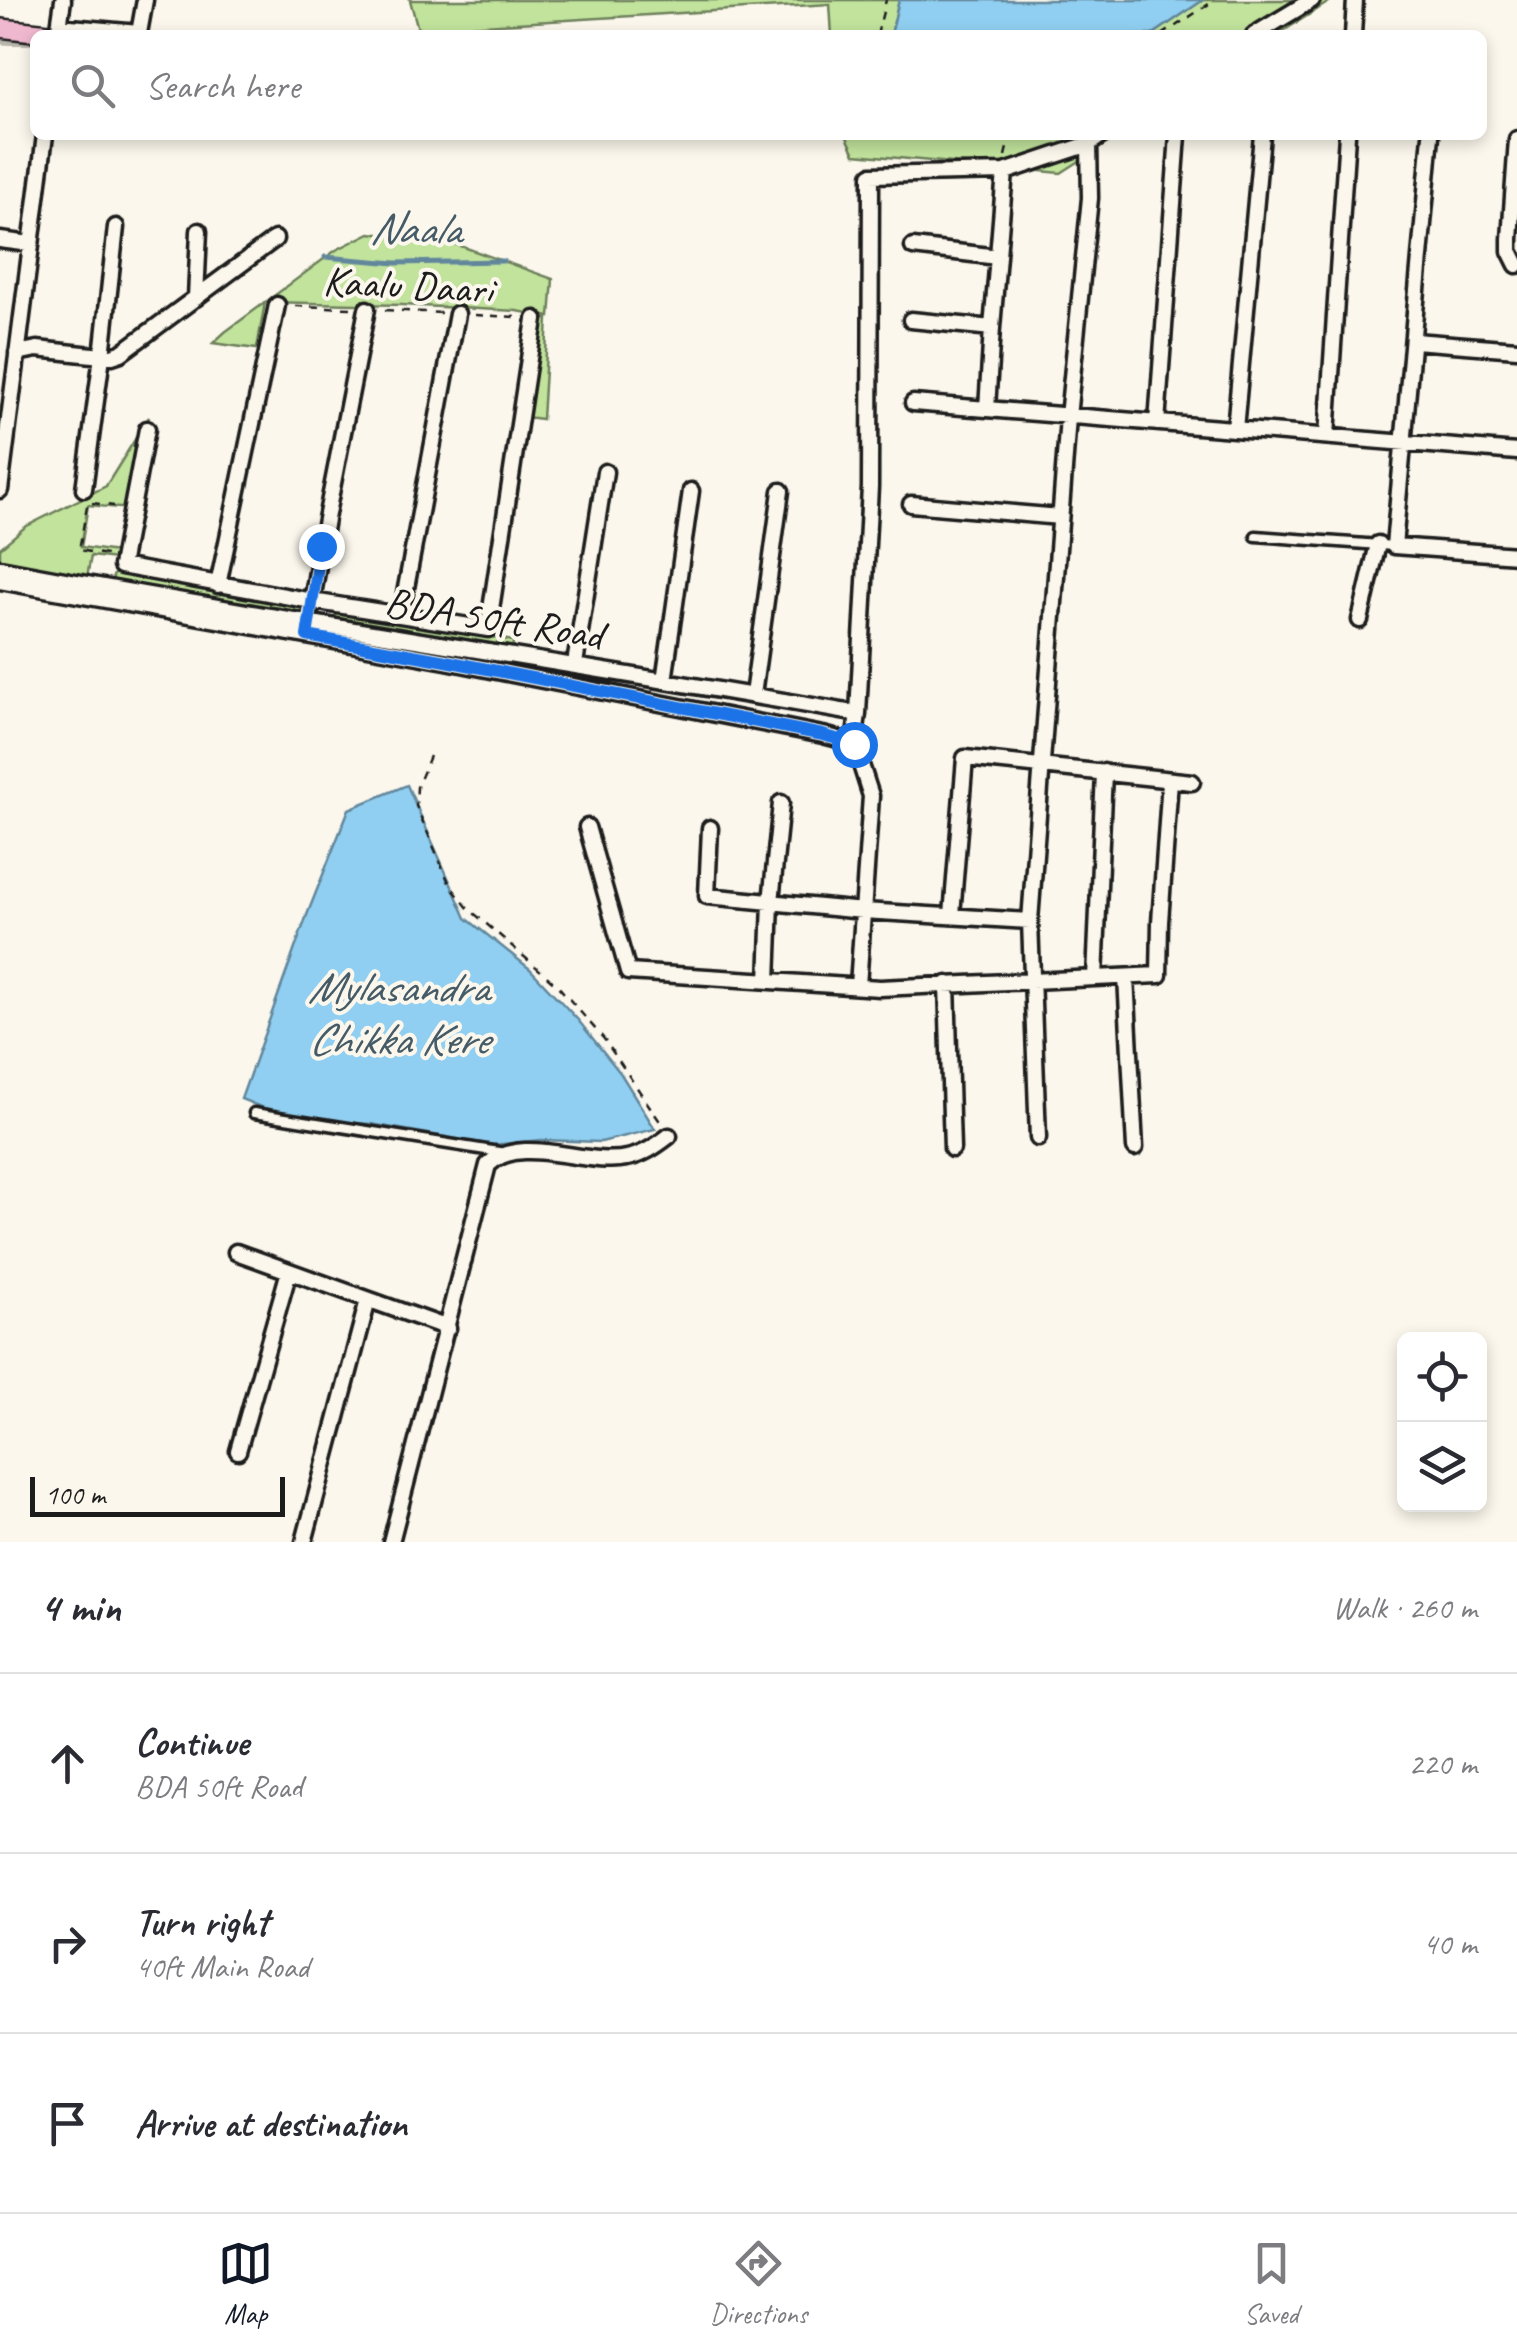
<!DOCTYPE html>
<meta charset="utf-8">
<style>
:root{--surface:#fff;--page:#f2f2f3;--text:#2b2b33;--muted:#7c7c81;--line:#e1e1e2;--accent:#111827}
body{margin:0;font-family:Caveat,sans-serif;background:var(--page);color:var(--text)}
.controls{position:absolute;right:30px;bottom:30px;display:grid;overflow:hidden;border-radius:15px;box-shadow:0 5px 15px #0003}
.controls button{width:90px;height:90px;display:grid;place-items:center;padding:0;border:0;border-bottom:2px solid var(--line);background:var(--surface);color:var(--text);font:50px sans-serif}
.scale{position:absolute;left:30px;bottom:25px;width:255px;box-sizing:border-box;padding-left:10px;border:5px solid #1c1c1c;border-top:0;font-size:28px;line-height:35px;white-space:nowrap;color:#1c1c1c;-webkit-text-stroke:8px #fbf7ec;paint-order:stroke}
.stop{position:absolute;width:30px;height:30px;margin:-22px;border:8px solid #1a73e8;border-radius:50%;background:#fff}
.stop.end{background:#1a73e8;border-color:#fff;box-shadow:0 2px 10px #0008}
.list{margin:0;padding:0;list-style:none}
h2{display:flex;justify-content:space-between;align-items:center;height:130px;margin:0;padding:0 40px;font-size:42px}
h2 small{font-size:32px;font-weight:400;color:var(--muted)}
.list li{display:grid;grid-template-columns:65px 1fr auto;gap:30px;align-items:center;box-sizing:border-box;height:180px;padding:0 40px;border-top:2px solid var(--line)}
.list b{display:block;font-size:38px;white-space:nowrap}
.list p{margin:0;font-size:32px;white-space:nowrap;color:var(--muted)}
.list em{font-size:32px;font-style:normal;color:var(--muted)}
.icon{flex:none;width:55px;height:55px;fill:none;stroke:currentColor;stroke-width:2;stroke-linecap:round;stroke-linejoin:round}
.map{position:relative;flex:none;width:1517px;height:1542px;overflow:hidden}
.search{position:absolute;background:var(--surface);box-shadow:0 5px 15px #0003;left:30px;right:30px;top:30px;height:110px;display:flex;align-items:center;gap:25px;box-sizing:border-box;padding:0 35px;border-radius:15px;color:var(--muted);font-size:38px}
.sheet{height:670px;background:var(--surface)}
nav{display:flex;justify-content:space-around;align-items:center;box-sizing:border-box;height:140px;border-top:2px solid var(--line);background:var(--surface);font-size:28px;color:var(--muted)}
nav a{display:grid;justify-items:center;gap:5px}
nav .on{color:var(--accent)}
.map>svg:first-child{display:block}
.green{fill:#c1e39c;stroke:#6e805c;stroke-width:2.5}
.water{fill:#90cff1;stroke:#62879c;stroke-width:2.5}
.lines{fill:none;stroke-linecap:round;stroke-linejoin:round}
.stream{stroke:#62879c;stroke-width:5}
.building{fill:#efb8cf;stroke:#1c1c1c;stroke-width:2.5;filter:url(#shadow)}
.lane-casing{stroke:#1c1c1c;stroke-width:15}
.street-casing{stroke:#1c1c1c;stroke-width:21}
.path{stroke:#1c1c1c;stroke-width:2.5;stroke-dasharray:8 8;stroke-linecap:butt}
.lane{stroke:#fbf7ec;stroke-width:8}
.street{stroke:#fbf7ec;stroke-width:14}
.route{stroke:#1a73e8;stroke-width:12}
.labels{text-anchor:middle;stroke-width:8;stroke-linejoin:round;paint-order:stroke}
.street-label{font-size:42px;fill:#1c1c1c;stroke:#fbf7ec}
.water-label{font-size:45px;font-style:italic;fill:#455b67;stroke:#fbf7ec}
</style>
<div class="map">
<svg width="1517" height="1542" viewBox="0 0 1517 1542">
<defs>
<filter id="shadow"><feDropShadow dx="-4.5" dy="4.5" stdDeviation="0" flood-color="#0004"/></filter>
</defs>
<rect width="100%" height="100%" fill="#fbf7ec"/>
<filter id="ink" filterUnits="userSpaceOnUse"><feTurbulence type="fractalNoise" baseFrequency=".01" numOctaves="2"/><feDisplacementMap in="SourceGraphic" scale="20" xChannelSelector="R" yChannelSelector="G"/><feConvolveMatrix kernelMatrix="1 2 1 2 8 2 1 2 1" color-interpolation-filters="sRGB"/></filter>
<g filter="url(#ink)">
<path class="green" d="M410,0H899L891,35H832L830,4L418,29Z
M1203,0H1332L1277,35H1152Z
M846,135H1120L1061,173L855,154Z
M370,233L458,245L553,279L550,317L517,311L402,305L265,302L257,349L213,343L225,332L336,250Z
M535,319H548L542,419L525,417Z
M149,417L130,509L88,505L81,547L117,552L115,559L91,556L87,577L0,562V548L25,527L106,486Z
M116,570L312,601L308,623L111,581Z
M337,608L513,641L512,651L335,620Z"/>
<path class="water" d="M899,0H1203L1152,35H891Z
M407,785L466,918L530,969L578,1020L621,1074L655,1129L601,1142L541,1140L492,1145L371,1124L291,1119L241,1099L307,915L349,809Z"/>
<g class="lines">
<path class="stream" d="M325,257L396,263L503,261"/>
</g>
<path class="building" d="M0,18L49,23L48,35H35V42L0,38Z"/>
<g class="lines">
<g class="lane-casing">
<path id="lane" d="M1256,536L1394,546
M254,1113L505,1153"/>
</g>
<g class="street-casing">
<path id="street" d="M59,26L139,33L145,0
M58,34L63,0
M1254,35L1312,0
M1353,35L1355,0
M1431,135L1394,546L1517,555
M1517,139L1510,239V251L1517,265
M1005,172L992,328L987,409L1517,452
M0,240L31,244
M913,247L998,257
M196,298L199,231
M911,320L992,328
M1414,341L1517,349
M17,353L37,349L102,356H112L121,353L275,239
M913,403L987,409
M1157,423L1178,135
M147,429L121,566L312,601L488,629L535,319
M1235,429L1262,135
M1327,436L1347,135
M84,489L102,356L116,227
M0,490L45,135
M911,504L1060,517
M0,568C285,622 572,663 858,714
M0,581L446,661L823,735L854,743
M218,585L277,305
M401,615L457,314
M1360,620L1378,544
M307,630L326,519L367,309
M575,664L605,472
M664,681L691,491
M753,695L781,491
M587,827L628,972L880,988L1159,975L1160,922L1170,780
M710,828L707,896L863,911L1030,921L1068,417L1090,198L1089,144
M952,915L965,758L1192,782
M1030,921L1038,1138
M1126,977L1135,1148
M1095,978L1104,772
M768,981L771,902L781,803
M947,984L952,1149
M858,986L871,796L854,743L858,714L870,487L871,175L1005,172L1089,144L1102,135
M236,1252L448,1328
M238,1451L289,1271
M304,1542L368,1300
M391,1542L488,1165C520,1133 586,1167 627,1158C643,1155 656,1146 669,1136"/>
</g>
<path class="path" d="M877,35L886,0
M1162,35L1215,0
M1005,156L1010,135
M295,306L352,308
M385,310L442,313
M475,315L517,317
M92,503L114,506
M87,506L79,550L106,555
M430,756L417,787L416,806L450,885L468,908L557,985L604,1039L661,1123"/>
<use href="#lane" class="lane"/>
<use href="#street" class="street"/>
</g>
</g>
<g class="lines" filter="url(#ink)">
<path class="route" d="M321,546L307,636L446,661L823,735L854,744"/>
</g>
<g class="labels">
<g class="street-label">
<text transform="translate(408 284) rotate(3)" y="15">Kaalu Daari</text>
<text transform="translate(494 617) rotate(9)" y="15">BDA 50ft Road</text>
</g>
<g class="water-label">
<text transform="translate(415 227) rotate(1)" y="16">Naala</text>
<text x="398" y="1002">Mylasandra<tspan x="398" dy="52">Chikka Kere</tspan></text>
</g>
</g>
</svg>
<div class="controls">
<button><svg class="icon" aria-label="locate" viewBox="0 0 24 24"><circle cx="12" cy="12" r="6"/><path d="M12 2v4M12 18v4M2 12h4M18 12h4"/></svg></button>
<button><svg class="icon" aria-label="layers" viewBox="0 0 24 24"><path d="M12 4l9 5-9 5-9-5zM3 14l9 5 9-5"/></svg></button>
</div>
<div class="scale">100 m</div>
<div class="stop" style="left:854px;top:744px"></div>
<div class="stop end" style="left:321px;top:546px"></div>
<div class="search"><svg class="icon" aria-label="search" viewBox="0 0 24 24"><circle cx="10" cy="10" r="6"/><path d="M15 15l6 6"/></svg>Search here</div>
</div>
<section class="sheet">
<h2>4 min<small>Walk · 260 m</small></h2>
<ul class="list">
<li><svg class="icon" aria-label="ahead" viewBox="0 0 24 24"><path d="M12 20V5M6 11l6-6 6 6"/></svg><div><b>Continue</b><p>BDA 50ft Road</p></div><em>220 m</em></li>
<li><svg class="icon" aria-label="right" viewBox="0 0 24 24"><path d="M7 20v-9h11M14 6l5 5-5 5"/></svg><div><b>Turn right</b><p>40ft Main Road</p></div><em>40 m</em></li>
<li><svg class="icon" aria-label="arrive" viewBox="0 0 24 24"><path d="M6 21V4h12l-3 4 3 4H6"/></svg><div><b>Arrive at destination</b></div></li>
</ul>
</section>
<nav>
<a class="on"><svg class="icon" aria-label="map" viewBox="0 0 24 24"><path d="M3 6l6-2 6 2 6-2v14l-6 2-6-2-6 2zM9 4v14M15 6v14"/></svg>Map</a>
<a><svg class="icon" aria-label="directions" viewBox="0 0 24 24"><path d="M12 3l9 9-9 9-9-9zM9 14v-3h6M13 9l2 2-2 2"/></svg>Directions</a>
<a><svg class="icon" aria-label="saved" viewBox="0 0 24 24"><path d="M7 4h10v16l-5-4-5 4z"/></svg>Saved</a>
</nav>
